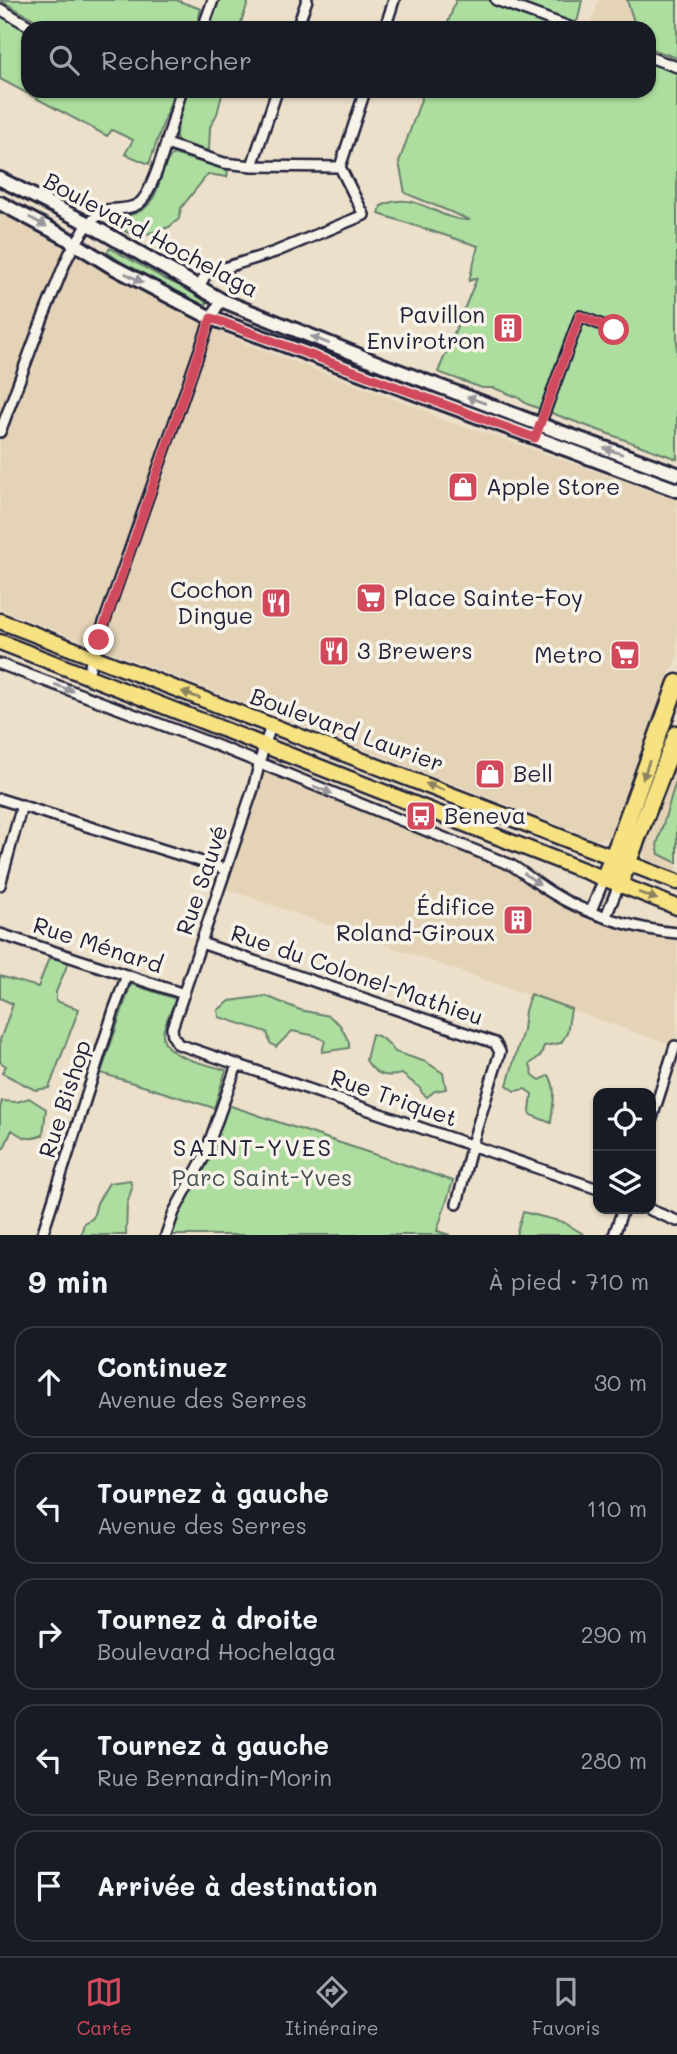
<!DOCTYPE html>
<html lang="fr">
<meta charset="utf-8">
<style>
:root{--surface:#171b24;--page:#242831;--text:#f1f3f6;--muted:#9ea1a6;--line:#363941;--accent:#d1495b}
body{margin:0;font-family:Mali,sans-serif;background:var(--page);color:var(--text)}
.controls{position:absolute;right:21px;bottom:21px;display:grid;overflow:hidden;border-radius:14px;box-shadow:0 2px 5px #0004}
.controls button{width:63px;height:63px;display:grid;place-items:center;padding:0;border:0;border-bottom:2px solid var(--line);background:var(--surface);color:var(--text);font:35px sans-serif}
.stop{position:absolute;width:21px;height:21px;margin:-16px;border:5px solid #d1495b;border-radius:50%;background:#fff}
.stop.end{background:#d1495b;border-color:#fff;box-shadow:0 2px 7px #0008}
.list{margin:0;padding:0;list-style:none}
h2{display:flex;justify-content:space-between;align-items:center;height:91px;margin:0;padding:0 28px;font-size:30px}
h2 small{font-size:23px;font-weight:400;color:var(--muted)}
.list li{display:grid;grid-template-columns:46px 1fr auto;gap:21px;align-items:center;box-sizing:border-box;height:112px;margin:0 14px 14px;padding:0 14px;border:2px solid var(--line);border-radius:21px}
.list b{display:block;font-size:26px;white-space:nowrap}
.list p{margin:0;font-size:23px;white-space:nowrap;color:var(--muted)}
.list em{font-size:23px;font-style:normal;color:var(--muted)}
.icon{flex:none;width:38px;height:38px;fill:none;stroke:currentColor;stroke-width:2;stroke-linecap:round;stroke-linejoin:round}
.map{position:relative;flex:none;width:677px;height:1235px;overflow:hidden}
.search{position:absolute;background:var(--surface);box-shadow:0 2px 5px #0004;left:21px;right:21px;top:21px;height:77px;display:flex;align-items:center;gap:18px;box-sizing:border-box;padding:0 24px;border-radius:21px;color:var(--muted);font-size:26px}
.sheet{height:721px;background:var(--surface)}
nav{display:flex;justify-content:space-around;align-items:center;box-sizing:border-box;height:98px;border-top:2px solid var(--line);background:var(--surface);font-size:19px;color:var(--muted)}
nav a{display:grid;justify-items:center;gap:4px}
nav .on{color:var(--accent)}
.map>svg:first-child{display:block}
.built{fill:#e4d3b7}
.green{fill:#adde9f;stroke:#68806d;stroke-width:2}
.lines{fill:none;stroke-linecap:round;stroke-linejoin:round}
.minor-casing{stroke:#22223b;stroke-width:14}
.secondary-casing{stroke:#22223b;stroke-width:18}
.primary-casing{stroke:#22223b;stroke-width:19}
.trunk-casing{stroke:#22223b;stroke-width:21}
.minor{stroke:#f7f3e8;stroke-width:9}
.secondary{stroke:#f7f3e8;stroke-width:12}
.primary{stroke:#f7e281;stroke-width:14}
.trunk{stroke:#f7e281;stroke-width:16}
.oneway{fill:#97959a}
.oneway2{fill:#8c825e}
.route{stroke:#d1495b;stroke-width:9}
.labels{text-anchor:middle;stroke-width:7;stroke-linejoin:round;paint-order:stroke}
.street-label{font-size:23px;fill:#22223b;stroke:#f7f3e8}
.poi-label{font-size:23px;fill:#22223b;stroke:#f7f3e8;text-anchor:start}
.park-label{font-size:23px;fill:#455154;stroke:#f7f3e8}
.neighbourhood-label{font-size:24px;letter-spacing:2px;fill:#22223b;stroke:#f7f3e8}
</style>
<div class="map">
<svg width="677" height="1235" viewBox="0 0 677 1235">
<rect width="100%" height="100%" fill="#ece0cb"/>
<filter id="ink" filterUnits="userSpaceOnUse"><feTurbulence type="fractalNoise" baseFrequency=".0143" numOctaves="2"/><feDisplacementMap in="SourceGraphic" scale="14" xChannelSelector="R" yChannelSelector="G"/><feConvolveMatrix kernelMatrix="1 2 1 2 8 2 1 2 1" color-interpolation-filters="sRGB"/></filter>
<g filter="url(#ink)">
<path class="built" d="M599,0H677V68L649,58V28H589Z
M0,214L10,218L201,324L246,344L427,411L442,420L483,432L677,500V657L610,834L605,838L596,839L0,609Z
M677,750V873L645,859L642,846Z
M260,764L511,865L544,888L632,926L677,933V1047L223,888Z"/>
<path class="green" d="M0,0H176L201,9L196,28H50Z
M219,0H249L239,28H209Z
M456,0H496L572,28H446Z
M510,0H582L578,19L574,24Z
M627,0H677V58L649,48V28H636Z
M0,15L28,31V91H163L172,95V98L149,164L125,154L133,140L112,130L107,136L0,79Z
M649,58L677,68V459L527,404L517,397L494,388H482L438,372L477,278L469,281L478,246L379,214L381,206C418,188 437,222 470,220L405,193L399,162L424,91H649Z
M188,91H223L217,114L210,127L209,151L178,142L175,133Z
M173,154L228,170L227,177L208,174L181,208L179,219L169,227L140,236H133L116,225V220C126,215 138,215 146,207C162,193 159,166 173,154Z
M110,248L165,279L187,289L207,303L204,307L123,263L107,252Z
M677,777V863L659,854L657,845Z
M49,958L69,961L56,992V1001L79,1009L49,1088L35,1090L2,1073L6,1066L0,1062V1040L13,1004L0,998V976L38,987Z
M131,984L176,999C172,1010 163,1024 163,1035C163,1058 208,1064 226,1070L214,1108L101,1073Z
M530,994L571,1009L567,1033L561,1043L544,1046L541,1055L530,1064L533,1075L540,1080L549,1075C558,1091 552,1106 551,1123L531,1115L530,1112L532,1094L525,1089L515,1091L507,1085L523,1030L525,1011Z
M266,996L300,1010L329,1016L340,1025L349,1042V1048L322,1052L325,1041L316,1036L292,1031L276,1047L270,1043L267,1032L219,1017L218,1010L230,1001Z
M372,1034L378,1036L388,1043L395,1052L426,1062L443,1073L446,1089L435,1091L427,1097L422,1093L420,1088L402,1074C385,1078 375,1075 366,1060Z
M29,1098L46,1109L43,1135C30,1141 23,1138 12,1130L4,1148H0V1108L2,1101L17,1102Z
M228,1105L453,1181L437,1231L450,1235H167L207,1158Z
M130,1180L132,1188L127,1204L126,1235H81L84,1223L93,1218L97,1203L109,1183Z
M523,1212L563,1222L585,1235H516Z"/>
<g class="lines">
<g class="minor-casing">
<path id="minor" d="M496,0L572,28
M0,9L33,28
M203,28L213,0
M297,28L307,0
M385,28L394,0
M649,57L677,67
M166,144L224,163L252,166L340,167
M252,166L277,91
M199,287L205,276L211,272L275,252L364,215L340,167L365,91
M0,432C18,385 34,339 53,293C60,277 65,259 75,244C83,232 93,215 107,210C117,208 129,210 138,204C155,194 175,112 181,91
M535,438L580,316L614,330
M0,664L213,744L511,865C525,873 537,884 552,893C585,914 638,930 677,933
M88,676L92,657L211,318L221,300
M271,727L264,746L253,789L172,1028L173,1036L178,1044L598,1189
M0,799L225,869
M0,885L22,805
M591,911L604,879
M606,916L619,885
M0,934L184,994
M201,943L495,1043L500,1052L472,1144L457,1204
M651,1121L675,1046
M648,1209L677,1221
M42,1235L114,1010L127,975
M166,1235L174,1212L204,1157L237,1065
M614,1235L623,1209"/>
</g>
<g class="secondary-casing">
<path id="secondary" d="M0,179L89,224L221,300L383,365L552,429L677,474
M0,203L63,236L111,266L211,318L677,490"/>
</g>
<g class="primary-casing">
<path id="primary" d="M0,621C225,709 452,794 677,882
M0,642L677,907"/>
</g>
<g class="trunk-casing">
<path id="trunk" d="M604,879L618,844L677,683
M619,885L677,734"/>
</g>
<use href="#minor" class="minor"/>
<use href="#secondary" class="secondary"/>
<use href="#primary" class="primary"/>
<use href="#trunk" class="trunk"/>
</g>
<defs><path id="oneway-solid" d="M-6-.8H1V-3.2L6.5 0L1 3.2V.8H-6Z" transform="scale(1.75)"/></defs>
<g class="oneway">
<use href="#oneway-solid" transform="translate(38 222) rotate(28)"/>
<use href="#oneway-solid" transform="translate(134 278) rotate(28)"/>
<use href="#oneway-solid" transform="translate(320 340) rotate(-158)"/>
<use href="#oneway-solid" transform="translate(476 400) rotate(-160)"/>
<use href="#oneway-solid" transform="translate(613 451) rotate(-161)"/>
<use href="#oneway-solid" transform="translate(64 688) rotate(21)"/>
<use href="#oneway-solid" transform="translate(323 790) rotate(22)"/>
<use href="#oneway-solid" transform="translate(532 879) rotate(36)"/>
</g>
<g class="oneway2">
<use href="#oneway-solid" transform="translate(191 695) rotate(-159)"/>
<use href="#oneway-solid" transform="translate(646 770) rotate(110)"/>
<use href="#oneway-solid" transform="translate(435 787) rotate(-160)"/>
<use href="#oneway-solid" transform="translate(648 896) rotate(21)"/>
</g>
</g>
<g class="lines" filter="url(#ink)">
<path class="route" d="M99,640L211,318L535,438L580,316L614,330"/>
</g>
<defs>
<g id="building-square" transform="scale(1.575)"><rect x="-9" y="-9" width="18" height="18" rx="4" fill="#d1495b" stroke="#f7f3e8"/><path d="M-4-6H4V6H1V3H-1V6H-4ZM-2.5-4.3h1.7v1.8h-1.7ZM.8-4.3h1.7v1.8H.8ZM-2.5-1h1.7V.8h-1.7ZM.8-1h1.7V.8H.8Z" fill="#fff"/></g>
<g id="shop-square" transform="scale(1.575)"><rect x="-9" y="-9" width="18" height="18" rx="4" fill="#d1495b" stroke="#f7f3e8"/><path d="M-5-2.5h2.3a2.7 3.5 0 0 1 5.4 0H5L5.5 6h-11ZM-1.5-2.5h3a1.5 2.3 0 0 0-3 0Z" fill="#fff"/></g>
<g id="supermarket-square" transform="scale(1.575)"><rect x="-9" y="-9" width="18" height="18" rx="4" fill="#d1495b" stroke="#f7f3e8"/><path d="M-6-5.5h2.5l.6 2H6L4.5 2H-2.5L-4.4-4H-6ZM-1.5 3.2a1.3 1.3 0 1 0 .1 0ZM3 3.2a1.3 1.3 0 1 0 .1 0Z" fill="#fff"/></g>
<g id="restaurant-square" transform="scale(1.575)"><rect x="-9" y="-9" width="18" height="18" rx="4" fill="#d1495b" stroke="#f7f3e8"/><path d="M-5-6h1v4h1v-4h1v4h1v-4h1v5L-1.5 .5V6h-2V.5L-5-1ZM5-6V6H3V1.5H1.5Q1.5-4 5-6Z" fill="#fff"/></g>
<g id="bus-square" transform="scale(1.575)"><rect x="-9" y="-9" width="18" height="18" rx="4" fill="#d1495b" stroke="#f7f3e8"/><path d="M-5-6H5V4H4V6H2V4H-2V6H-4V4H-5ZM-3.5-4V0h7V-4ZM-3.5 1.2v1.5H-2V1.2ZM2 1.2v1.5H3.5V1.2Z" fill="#fff"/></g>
</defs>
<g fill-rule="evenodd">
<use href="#building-square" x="508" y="328"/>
<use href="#shop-square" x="463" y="487"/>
<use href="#supermarket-square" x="371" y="598"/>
<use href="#restaurant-square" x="276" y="603"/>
<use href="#restaurant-square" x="334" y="651"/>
<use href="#supermarket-square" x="625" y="655"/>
<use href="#shop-square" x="490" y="774"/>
<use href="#bus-square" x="421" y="816"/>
<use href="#building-square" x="518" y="920"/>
</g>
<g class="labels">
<g class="street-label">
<text transform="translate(151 235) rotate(28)" y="8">Boulevard Hochelaga</text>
<text transform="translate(347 730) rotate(20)" y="8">Boulevard Laurier</text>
<text transform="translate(202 880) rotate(-71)" y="8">Rue Sauvé</text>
<text transform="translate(98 945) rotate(18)" y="8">Rue Ménard</text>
<text transform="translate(357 975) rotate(19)" y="8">Rue du Colonel-Mathieu</text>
<text transform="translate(394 1098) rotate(19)" y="8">Rue Triquet</text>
<text transform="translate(65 1099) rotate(-72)" y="8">Rue Bishop</text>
</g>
<g class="poi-label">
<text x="485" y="323" text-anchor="end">Pavillon<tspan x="485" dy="26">Envirotron</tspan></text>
<text x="486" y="495">Apple Store</text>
<text x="253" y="598" text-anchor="end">Cochon<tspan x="253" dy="26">Dingue</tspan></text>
<text x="394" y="606">Place Sainte-Foy</text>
<text x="357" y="659">3 Brewers</text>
<text x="602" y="663" text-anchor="end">Metro</text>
<text x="513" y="782">Bell</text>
<text x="444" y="824">Beneva</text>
<text x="495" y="915" text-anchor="end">Édifice<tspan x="495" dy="26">Roland-Giroux</tspan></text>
</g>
<g class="park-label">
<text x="262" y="1186">Parc Saint-Yves</text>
</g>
<g class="neighbourhood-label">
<text x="253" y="1156">SAINT-YVES</text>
</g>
</g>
</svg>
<div class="controls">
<button><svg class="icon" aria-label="locate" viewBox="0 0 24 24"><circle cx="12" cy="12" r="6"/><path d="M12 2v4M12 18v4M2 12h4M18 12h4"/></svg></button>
<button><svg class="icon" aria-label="layers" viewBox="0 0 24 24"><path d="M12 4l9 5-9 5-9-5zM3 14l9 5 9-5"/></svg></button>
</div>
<div class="stop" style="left:614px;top:330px"></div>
<div class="stop end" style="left:99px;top:640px"></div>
<div class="search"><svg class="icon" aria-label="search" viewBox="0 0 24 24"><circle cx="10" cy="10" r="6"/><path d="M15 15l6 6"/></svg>Rechercher</div>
</div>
<section class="sheet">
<h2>9 min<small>À pied · 710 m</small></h2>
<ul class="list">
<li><svg class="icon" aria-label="ahead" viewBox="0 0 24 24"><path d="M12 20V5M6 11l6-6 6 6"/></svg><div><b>Continuez</b><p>Avenue des Serres</p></div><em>30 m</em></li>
<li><svg class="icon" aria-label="left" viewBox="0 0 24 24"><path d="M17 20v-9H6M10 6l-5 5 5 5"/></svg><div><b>Tournez à gauche</b><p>Avenue des Serres</p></div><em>110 m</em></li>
<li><svg class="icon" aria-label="right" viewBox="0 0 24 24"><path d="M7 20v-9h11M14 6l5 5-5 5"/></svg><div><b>Tournez à droite</b><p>Boulevard Hochelaga</p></div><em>290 m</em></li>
<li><svg class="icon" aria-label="left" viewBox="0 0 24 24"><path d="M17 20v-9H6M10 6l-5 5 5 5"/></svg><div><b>Tournez à gauche</b><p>Rue Bernardin-Morin</p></div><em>280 m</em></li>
<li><svg class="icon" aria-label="arrive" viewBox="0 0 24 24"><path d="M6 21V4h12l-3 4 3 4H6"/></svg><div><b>Arrivée à destination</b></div></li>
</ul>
</section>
<nav>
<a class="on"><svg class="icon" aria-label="map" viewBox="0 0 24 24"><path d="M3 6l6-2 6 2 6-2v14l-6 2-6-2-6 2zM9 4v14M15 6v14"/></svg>Carte</a>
<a><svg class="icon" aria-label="directions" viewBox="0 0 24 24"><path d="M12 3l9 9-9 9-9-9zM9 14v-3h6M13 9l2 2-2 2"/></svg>Itinéraire</a>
<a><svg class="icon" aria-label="saved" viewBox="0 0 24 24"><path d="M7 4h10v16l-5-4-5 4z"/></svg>Favoris</a>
</nav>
